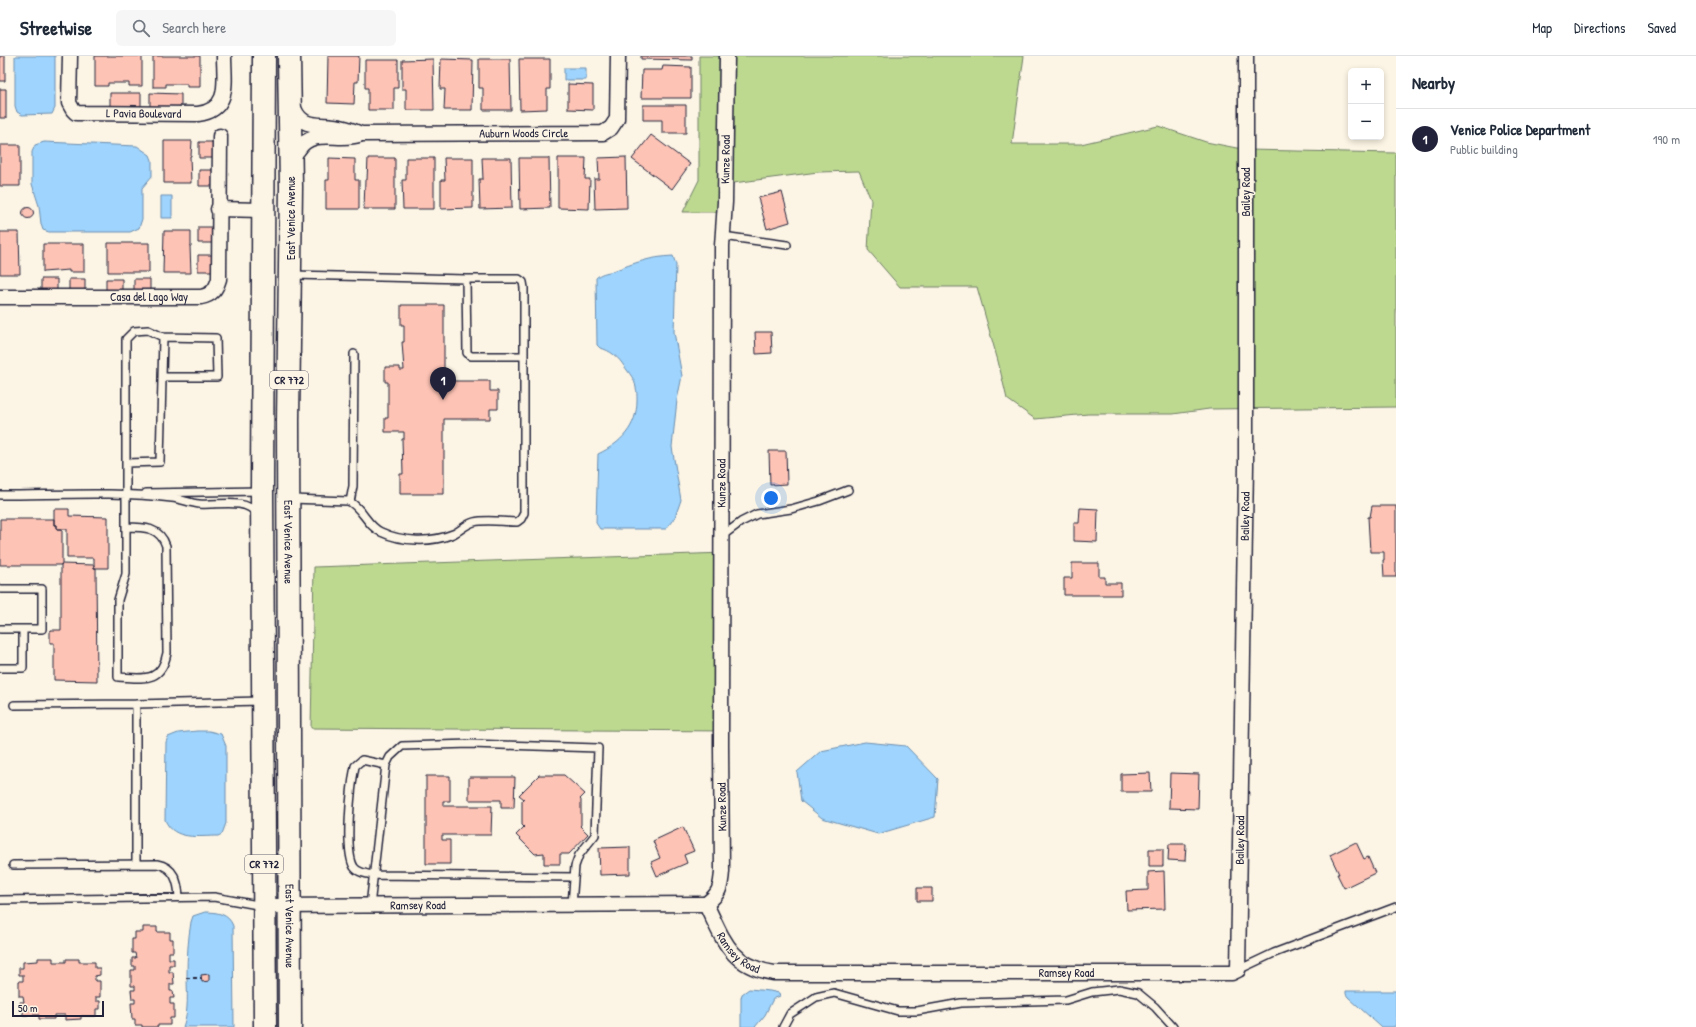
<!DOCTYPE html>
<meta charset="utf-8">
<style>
:root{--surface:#fff;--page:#f6f6f7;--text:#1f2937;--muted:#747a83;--line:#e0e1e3;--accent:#22223b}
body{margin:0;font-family:"Patrick Hand",sans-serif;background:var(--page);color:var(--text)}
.controls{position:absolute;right:12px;top:12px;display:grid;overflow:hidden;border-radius:6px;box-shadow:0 2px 6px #0003}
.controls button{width:36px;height:36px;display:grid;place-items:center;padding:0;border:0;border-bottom:1px solid var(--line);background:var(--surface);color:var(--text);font:20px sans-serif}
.scale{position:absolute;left:12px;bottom:10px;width:92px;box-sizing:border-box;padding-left:4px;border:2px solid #22223b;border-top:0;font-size:11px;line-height:14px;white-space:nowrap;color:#22223b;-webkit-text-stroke:3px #fcf5e5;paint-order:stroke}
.you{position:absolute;left:771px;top:442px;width:14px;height:14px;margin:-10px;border:3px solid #fff;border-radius:50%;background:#1a73e8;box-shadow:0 0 0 6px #1a73e833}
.badge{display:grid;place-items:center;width:26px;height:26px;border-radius:50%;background:var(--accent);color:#fff;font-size:13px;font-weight:700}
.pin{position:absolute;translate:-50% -33px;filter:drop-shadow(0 1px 2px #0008)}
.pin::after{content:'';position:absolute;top:21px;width:14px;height:12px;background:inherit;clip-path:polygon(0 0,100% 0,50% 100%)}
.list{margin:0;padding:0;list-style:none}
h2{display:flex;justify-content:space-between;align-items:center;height:52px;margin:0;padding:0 16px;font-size:17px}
h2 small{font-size:13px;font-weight:400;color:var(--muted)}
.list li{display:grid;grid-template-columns:26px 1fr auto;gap:12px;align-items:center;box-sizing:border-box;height:60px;padding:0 16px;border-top:1px solid var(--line)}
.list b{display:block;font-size:15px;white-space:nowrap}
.list p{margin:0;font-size:13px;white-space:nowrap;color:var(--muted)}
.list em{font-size:13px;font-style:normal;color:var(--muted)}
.icon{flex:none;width:22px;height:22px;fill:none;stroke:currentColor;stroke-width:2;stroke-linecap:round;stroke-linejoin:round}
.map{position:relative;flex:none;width:1396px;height:971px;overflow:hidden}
header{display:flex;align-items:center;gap:24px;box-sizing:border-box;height:56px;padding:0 20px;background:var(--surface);border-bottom:1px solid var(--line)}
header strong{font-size:19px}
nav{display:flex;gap:22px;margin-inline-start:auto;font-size:14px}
.search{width:280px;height:36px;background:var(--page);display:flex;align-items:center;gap:10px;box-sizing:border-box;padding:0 14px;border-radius:6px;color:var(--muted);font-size:15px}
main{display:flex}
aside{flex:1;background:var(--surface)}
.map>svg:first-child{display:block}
.green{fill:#bdd990;stroke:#707e66}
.water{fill:#9ed4fd;stroke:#6c8daf}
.building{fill:#fdc3b5;stroke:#22223b}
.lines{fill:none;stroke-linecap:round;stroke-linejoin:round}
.lane-casing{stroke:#22223b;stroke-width:10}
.street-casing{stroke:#22223b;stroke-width:17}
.primary-casing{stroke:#22223b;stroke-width:25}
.path{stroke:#22223b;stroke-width:2;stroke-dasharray:4 3;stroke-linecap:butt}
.lane{stroke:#fcf5e5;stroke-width:7}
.street{stroke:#fcf5e5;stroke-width:14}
.primary{stroke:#fcf5e5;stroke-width:22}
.labels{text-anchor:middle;stroke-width:3;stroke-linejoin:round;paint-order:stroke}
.shield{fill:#fcf5e5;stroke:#63616e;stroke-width:1}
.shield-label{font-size:11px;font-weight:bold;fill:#22223b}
.street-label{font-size:12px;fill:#22223b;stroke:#fcf5e5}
</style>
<header>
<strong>Streetwise</strong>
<div class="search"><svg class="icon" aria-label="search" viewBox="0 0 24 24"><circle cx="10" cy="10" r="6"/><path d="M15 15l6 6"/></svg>Search here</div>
<nav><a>Map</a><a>Directions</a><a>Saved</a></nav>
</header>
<main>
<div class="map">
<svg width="1396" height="971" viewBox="0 0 1396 971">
<rect width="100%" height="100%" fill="#fcf5e5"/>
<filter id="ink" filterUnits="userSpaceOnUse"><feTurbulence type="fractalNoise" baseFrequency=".025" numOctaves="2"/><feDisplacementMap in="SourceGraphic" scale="8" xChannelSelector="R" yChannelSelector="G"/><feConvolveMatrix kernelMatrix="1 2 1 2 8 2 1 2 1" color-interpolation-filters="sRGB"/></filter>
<g filter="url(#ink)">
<path class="green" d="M699,0H1024L1012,88H1081L1158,70L1206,86L1247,94L1396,97V351L1209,353L1173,358H1088L1035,363L1007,343L998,305L977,231H900L868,194L871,144L859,115L818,116L718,129V156H683L699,124Z
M725,497L727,675L311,672L314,511Z"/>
<path class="water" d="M15,0H55V52L52,58L22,59L17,56L15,50Z
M564,12H586V24H564Z
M44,86L137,90L150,99L152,104V120L142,132V163L139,172L130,176H49L43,174L41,168L39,150L32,128V96L35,89Z
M161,140H172V162H161Z
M673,200L676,209L674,276L682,320L677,344L672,391L681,444L675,461L666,473H600L596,467L598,398C621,387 637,371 637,344C637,340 637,335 636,332C635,323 629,317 624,310C619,302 610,294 600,292L597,289L596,222C601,217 606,217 613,215C635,207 649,201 673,200Z
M197,675H209L221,678L226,690V767L222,778L218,780C199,780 174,785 165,764L166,686L168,681L178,677Z
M865,686L906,690L938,723L935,761L878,778L822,762L801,745L797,716L821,695Z
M205,856C217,856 229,858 233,870L234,971H183C189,955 187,936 187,919C187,901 188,883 191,866L193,860Z
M749,933L770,935L779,937L780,940L773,943L765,959L755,971H741V942L742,938Z
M1346,935H1396V968L1394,971H1381L1348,941L1346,938Z"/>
<path class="building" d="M0,0H5V25H0Z
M95,0H142V30H129V27H108V30H95Z
M153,0H200V31H187V28H166V31H153Z
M328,0H359L358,26H355L354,48L327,47Z
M641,0H692V4L641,3Z
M433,3L434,54H406V33H402V4Z
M441,3L473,4L472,54H444L445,33H440Z
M479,3H510L511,54H483V32H479Z
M519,3H550V33H547V53L520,54Z
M365,4H398V32H394V54H368V32H365Z
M663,10L691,11V42H641L642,14H662Z
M568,28L593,29V54L568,53Z
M0,33H6V62H0Z
M110,37H141V51H110Z
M150,37L181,38V52H150Z
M643,49H686V77H662V64H643Z
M651,79L690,108L672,133L632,103Z
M164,85H192L191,100H190L191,127H164Z
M199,86H213V102H199Z
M0,89H20V130H0Z
M626,101L627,152L595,153L594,123H599L598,102Z
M329,102L355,103V124H359V153H326V124H329Z
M368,102H395V153H364L365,124H367Z
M406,102H434V153H403L402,124H406Z
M444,102H473V152L441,153V124H445Z
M482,102H511L512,152L480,153L479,123H483Z
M519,102H549L550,152L520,153Z
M558,102H586L585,123H590L589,153L558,152Z
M199,114H213V130H199Z
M782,136L790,166L767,173L758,142Z
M22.5 157a5.5 5.5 0 1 1 11 0a5.5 5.5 0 1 1-11 0Z
M198,171H213V187H198Z
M164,175H191V190H190L191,217H163Z
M0,176H19L20,218H0Z
M108,187H149V216H108Z
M43,188H84V216H69V214L43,216Z
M198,199H212V215H198Z
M41,223H57V237H41Z
M69,223H85V237H69Z
M106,223H122V237H106Z
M134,223H150V237H134Z
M401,249H444V325H490V335H498V353H490V363H444V438H400V418H403L402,383H404V376H385V362H388V326H385V311H400V314H404L402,286H404V269H401Z
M755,276H771L772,297L756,298Z
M769,395H786L787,428L770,429Z
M1372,450H1396V521H1384L1383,504H1384V496H1370L1368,461H1370Z
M1080,452L1098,453L1097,486L1074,485V467H1079Z
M54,453H69V460L108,461V512H94V502H67V473H57V469H54Z
M0,463H54V469H57V473H62V508L61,509H0Z
M1072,507H1099V521H1105V527H1121V539H1064V522H1072Z
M61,508L94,509V512H96L97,625L54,624V587H50V574H61Z
M1150,717L1151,736H1121V718Z
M1170,717L1199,718L1198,753L1169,752Z
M539,719H564L585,738L580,743L581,744V769L580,770L588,778L569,798H560V808H544V797L535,798L516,779L524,771L522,769V745L524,743L519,739Z
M426,720H450V745H443V750H492L491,779H442V784H450V808H426Z
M469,721H515L514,752H501V744H469Z
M683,771L694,795L684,799L687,807L657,820L651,806L660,802L653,785Z
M1356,786L1364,803L1368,801L1375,817L1344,832L1337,818H1339L1330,799Z
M1169,788H1186L1185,805L1168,804Z
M630,791V818L600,819L599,792Z
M1149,793H1163V810H1149Z
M1164,815L1165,853L1127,854L1126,835L1148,834V816Z
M917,832H932V845H917Z
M143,871H157V876H170V883H173V896H169V903H174V909H169V916H173L174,928H170V935H173L174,942H170V948H174V962H170V969H158V971H142V969H135V963H132L131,947H135V943H132L131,934H135V930H131V914H135V910H132V902H136L135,897H132V883H135V876H143Z
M38,902H53V906H66V903H79V906H95V912H100V919L95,920V925H100V941H96V945H100V953H96V960H81V963L65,964V959H54V963H39V959H23V953H20V946H24L23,940H19V925H23V919H19V912H23V906L38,905Z
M209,918V925L202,926L201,919Z"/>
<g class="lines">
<g class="lane-casing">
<path id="lane" d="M723,180L787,189
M293,219L466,223
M163,321H217L216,282L163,281
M146,437L260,435
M0,439C57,439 115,435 172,442C181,443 190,447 199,448C216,450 245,441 257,458
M291,443L348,445C362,451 367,470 381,476C402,486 431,487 453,478C460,475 466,468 474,466C487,463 503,466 517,466L521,463L524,457V232L523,226L519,223H466L467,297L471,300H523
M350,446L353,430L354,298
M126,471C144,471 160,471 166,490L167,597C161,628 142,622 118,621V544L126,518V283L134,275L148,274L163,281L160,406L126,407
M722,480L741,466L757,458L791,453L819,445L848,434
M0,533H42V573H0
M0,612H23V573
M136,648L261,645
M14,649L136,648V807
M386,709L362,704L355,710C351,730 344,795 354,811C358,817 367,818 374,819L574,821
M13,809L157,808C174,811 178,825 179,841
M0,844L214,841L263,850
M370,850L386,709L390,701L402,690L471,688L598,692L595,779L579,799L575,810L572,849
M1238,914L1274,897L1396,851
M783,971L790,958L816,941L834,937L898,955H917L961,947L1066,944L1092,936L1119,933L1138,937L1155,951L1173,971"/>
</g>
<g class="street-casing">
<g id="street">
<path id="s1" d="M70,0L69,47L73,54L76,57L198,58C231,54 224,25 224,0"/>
<path id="s2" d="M292,47C300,72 312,68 334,70C344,71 352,74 361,78L603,77L611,72L617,63L618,0"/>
<path d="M293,105C293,101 295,97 298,94C312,71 339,86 359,79"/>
<path d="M218,153L263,154"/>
<path id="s3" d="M0,241H201C212,239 216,233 219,223L220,80"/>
<path id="s4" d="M706,848C723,883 730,910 774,917H1232L1238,914L1246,409V0"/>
<path id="s5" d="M706,848C719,838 721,832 722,815L721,689L722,190L725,146L727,0"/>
<path id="s6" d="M265,850L706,848"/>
</g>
</g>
<g class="primary-casing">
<g id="primary">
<path d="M264,0L262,435L265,971"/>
<path id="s7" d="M289,0L291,131L288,365L290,971"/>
</g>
</g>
<path class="path" d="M186,922H201"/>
<use href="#lane" class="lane"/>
<use href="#street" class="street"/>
<use href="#primary" class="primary"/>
</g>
</g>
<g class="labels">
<g class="shield">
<rect x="270" y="315" width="38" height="18" rx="3"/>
<rect x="245" y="799" width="38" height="18" rx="3"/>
</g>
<g class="shield-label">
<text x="289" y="328">CR 772</text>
<text x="264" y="812">CR 772</text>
</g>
<g class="street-label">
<text dy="4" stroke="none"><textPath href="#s1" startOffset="127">L Pavia Boulevard</textPath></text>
<text dy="4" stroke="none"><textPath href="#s2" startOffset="244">Auburn Woods Circle</textPath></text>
<text dy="4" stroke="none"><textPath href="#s5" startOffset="750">Kunze Road</textPath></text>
<text transform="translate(1246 136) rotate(-90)" y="4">Bailey Road</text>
<text transform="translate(291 162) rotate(-90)" y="4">East Venice Avenue</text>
<text dy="4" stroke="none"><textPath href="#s3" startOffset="149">Casa del Lago Way</textPath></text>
<text dy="4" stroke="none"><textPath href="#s5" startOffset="426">Kunze Road</textPath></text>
<text dy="4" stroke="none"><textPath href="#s4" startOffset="1021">Bailey Road</textPath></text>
<text dy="4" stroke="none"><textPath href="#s7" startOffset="486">East Venice Avenue</textPath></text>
<text transform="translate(722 751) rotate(-91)" y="4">Kunze Road</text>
<text dy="4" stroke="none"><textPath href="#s4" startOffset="697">Bailey Road</textPath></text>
<text dy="4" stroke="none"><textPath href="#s6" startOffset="153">Ramsey Road</textPath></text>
<text dy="4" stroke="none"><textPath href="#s7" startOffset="870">East Venice Avenue</textPath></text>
<text dy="4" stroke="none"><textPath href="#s4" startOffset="60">Ramsey Road</textPath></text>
<text dy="4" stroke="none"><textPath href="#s4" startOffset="395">Ramsey Road</textPath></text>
</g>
</g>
</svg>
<div class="controls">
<button>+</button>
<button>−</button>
</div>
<div class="scale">50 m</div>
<div class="you"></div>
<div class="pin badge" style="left:443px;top:344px">1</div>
</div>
<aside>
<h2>Nearby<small></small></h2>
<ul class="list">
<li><span class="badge">1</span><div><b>Venice Police Department</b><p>Public building</p></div><em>190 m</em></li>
</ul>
</aside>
</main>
